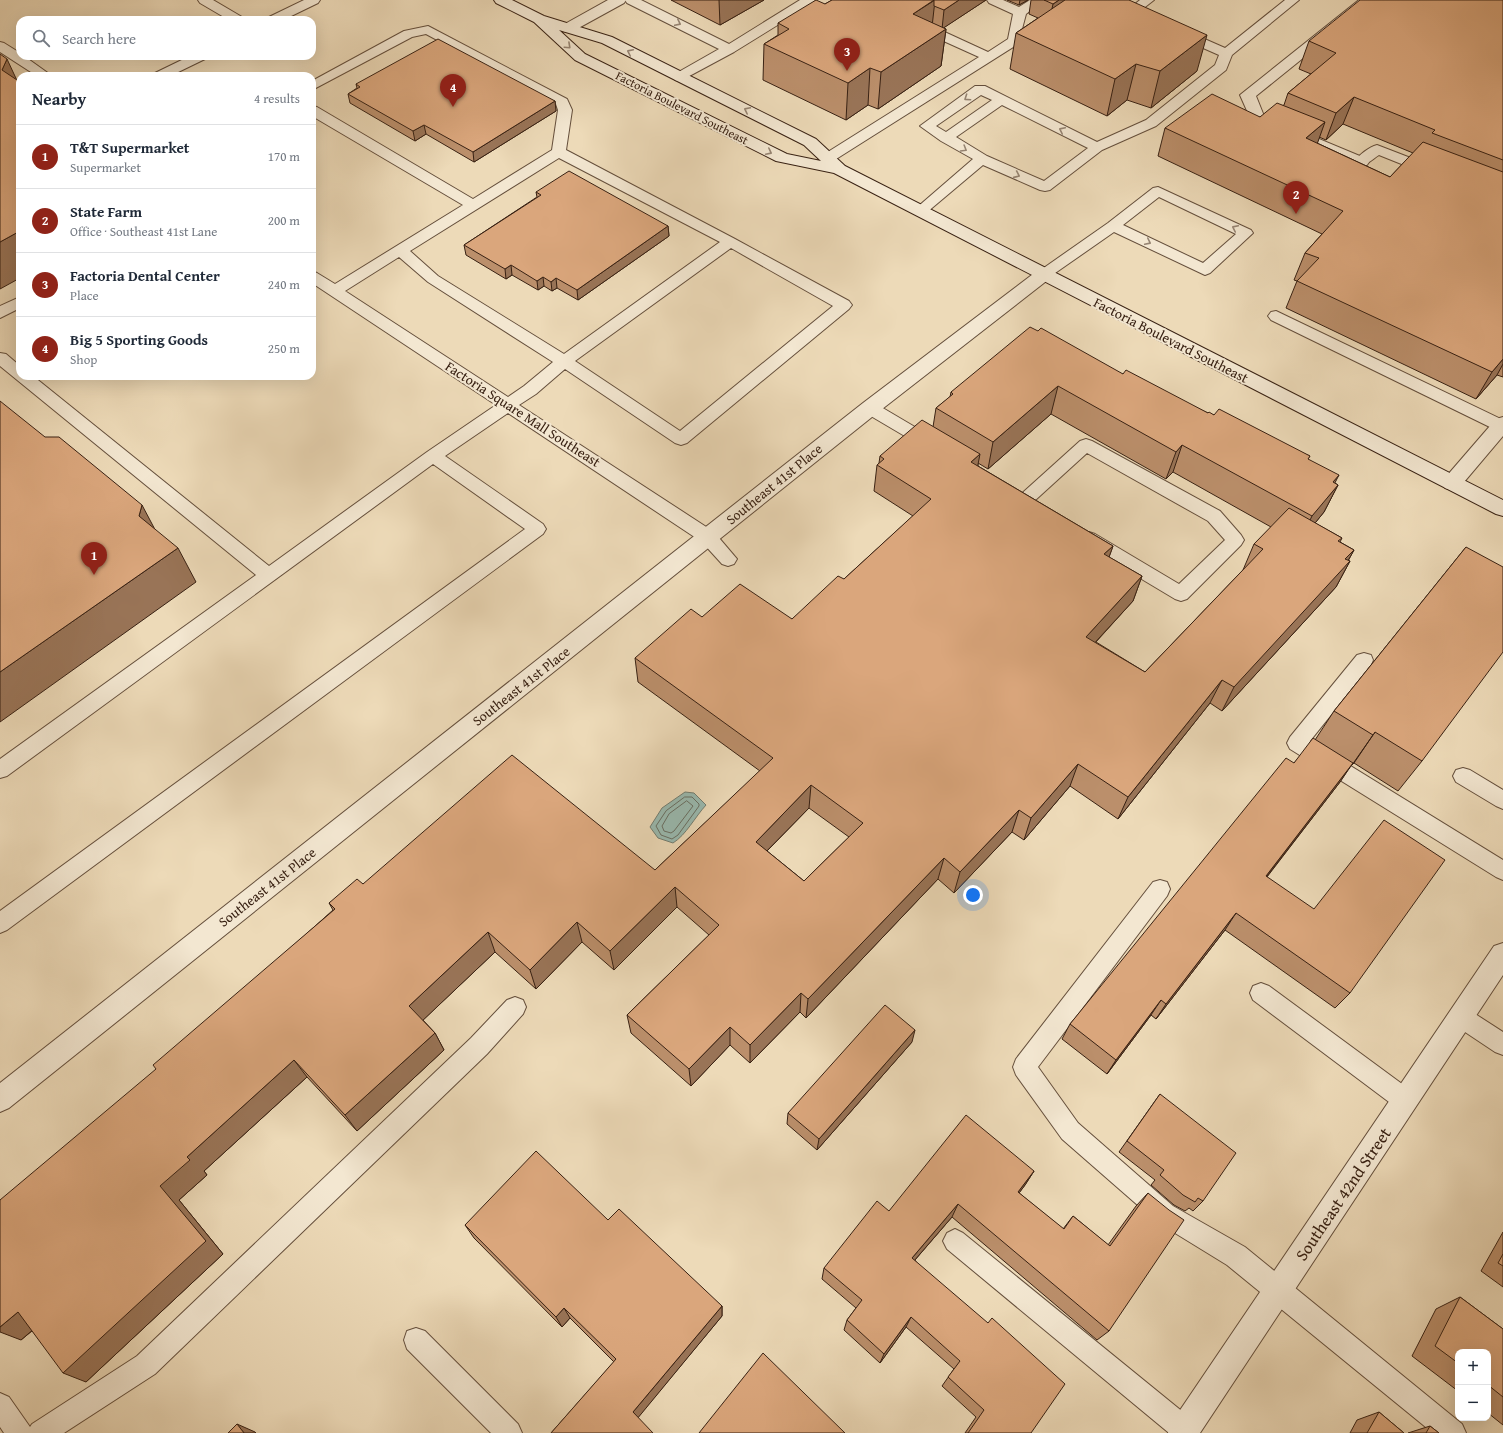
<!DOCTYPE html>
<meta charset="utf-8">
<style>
:root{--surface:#fff;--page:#f6f6f7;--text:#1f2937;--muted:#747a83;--line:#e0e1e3;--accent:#8f2418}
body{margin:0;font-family:"Gentium Book Plus",serif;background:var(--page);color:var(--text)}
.controls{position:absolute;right:12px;bottom:12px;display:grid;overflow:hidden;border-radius:8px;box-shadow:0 4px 16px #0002}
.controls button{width:36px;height:36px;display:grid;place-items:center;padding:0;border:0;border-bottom:1px solid var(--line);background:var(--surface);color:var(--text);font:20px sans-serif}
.you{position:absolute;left:973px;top:895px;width:14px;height:14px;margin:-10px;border:3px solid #fff;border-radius:50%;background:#1a73e8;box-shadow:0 0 0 6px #1a73e833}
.badge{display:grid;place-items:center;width:26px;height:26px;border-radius:50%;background:var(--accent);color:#fff;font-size:13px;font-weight:700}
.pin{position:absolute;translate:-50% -33px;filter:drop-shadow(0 1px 2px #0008)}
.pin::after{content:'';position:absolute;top:21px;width:14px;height:12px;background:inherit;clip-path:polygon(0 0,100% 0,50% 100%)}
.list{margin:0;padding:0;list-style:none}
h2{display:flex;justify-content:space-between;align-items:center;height:52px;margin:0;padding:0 16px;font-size:17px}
h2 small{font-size:13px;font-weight:400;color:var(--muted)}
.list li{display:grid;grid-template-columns:26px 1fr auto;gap:12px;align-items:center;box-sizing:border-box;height:64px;padding:0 16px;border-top:1px solid var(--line)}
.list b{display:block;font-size:15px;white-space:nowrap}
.list p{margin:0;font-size:13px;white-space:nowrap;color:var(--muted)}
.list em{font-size:13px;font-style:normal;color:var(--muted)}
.icon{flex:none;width:22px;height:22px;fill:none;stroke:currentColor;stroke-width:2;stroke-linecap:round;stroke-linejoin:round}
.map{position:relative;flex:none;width:1503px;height:1433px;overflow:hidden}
.search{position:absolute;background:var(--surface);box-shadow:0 4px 16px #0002;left:16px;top:16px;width:300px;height:44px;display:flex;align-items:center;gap:10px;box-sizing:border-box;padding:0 14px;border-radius:12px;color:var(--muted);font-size:15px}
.panel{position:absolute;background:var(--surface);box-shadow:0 4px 16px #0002;left:16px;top:72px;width:300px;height:308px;border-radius:12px}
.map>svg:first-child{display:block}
.water{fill:#99bab0;stroke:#727d71}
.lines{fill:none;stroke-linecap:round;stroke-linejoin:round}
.shore{stroke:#686e62;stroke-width:1}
.lane-casing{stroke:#654f3c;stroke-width:2}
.street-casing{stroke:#654f3c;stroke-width:2}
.secondary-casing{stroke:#382113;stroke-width:2}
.lane{fill:#f3e7d1;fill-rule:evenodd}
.street{fill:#f3e7d1;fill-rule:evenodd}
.secondary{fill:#f3e7d1;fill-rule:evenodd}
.wall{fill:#bb8f6b;stroke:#382113;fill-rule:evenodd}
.shaded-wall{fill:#997457;stroke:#382113}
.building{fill:#daa67c;stroke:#382113;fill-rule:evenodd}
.oneway{stroke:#968472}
.labels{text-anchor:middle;stroke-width:4;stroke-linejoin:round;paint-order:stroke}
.far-street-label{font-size:12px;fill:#382113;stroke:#f3e7d1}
.street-label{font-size:14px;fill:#382113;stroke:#f3e7d1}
.near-street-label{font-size:17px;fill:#382113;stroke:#f3e7d1}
</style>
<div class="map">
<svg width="1503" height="1433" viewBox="0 0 1503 1433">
<rect width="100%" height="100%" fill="#eddab8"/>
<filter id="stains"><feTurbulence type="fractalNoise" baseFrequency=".005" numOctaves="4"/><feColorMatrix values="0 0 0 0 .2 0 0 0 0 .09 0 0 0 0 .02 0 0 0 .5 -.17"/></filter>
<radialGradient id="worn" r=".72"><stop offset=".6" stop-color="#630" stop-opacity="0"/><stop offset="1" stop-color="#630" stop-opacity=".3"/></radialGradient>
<path class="water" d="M685,792L694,793L706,805C695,817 686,835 673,843L658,838L650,827L662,808Z"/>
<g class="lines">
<path class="shore" d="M685,797H692L699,804V806L678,835L672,839L661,835L656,826L666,811Z
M687,801L693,806L674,831L671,833L664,831L662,826L669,814Z"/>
<g class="lane-casing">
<path id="lane" d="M198,0H213L242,17L244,20H229L200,3Z
M304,0H320L318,3L283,20H267L269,17Z
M625,0H641L729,44L800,0H815L813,3L734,52L680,81L675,80L674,77L675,74L719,49L627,3Z
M987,0H1003L1019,7L1030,0H1044L1026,14L1018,44L833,161L828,162L823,161L821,158L823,155L979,57L917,29L915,26L917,23H925L988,52L1008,39L1013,14L989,3Z
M1140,0H1154L1140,11L1148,15L1150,18L1148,21C1141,23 1130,18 1125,12Z
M1285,0H1299L1232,55L1226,70L1156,126L1102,150L1050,190L1045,191L1040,190L983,165L926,213L921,214L916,213L914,210L973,159L941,141L920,126L975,86H985L1097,142L1146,120L1215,65L1219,55L1176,36L1174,33L1176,30H1184L1225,48ZM981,95L992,100L946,132L936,126ZM1002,105L1088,148L1044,181L987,156L956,137Z
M428,26L567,99L572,110L566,150L735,239L849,301L852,305L849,309L687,443L681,445L675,443L565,369L536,394L519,405L714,532L737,559L734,564L728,566L722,564L702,542L508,413L445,456L543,524L546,529L543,534L7,930L0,933V911L525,529L433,464L7,776L0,778V759L256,575L0,366V353L6,354L20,366V376H33L269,566L427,452L496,405L312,283V271L317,273L335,284L463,205L312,116V106L317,107L473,199L552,150L558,110L556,104L426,34L412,37L312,90V81L404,31ZM559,158L720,242L564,354L438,276L410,251ZM731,248L833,306L680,431L575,361ZM399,257L428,282L553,362L524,386L508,397L345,291Z
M0,42L4,43L20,53V56H24L52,76H37L0,52Z
M190,56H206L205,59L170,76H154L155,73Z
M1377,145L1434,167L1436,170L1434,173L1429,174L1424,173L1379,155C1371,160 1366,167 1356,165L1354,162C1359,155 1369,147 1377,145Z
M1158,187L1251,230L1253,233L1210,273L1205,275L1114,232L1048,278L1043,280L1038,278L1036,275L1038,272L1108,223L1153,188ZM1159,197L1236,234L1203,263L1123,225Z
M20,297V308L0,318V306Z
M1276,311L1503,420V431L1496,430L1271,320L1268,316L1271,312Z
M870,402L876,404L937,440L939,444L937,448L931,450L925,448L864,412L862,408L864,404Z
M1086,439L1092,441L1220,511L1241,535L1244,540L1241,545L1187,599L1181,601L1175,599L1083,544L1080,539L1083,534L1089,532L1095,534L1179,584L1225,540L1208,521L1087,453L1031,504L1025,506L1019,504L1017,500L1019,496L1080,441Z
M1364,653L1371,655L1373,660L1371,665L1310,741L1503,860V880L1496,877L1290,749L1287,743L1290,737L1357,655Z
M1463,768L1470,770L1503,790V809L1496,806L1456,782L1453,776L1456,770Z
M1160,880L1167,882L1170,889L1167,896L1038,1067L1078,1123L1173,1206L1245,1247L1462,1424L1466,1433H1433L1227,1265L1157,1222L1062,1139L1016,1075L1013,1067L1016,1059L1153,882Z
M1261,983L1269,986L1413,1092L1416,1100L1413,1108L1405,1111L1397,1108L1253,1000L1250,993L1253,986Z
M515,997L523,1000L526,1007L523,1014L487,1054L155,1374L64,1433H4L0,1427V1393L9,1397L30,1427L32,1424L137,1356L471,1038L507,1000Z
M1461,1007L1469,1010L1503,1032V1055L1495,1052L1453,1024L1450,1017L1453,1010Z
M955,1229L963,1233L1194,1421L1198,1430L1197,1433H1169L947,1249L943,1241L947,1233Z
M416,1328L425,1331L518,1424L522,1433H491L407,1349L404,1340L407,1331Z"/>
</g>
<g class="street-casing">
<path id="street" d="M608,0H626L624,3L573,31L568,32L563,31L561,28L563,25Z
M1359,0H1375L1256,96L1264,116L1367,159L1369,162L1367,165L1361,167L1252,122L1240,95Z
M1043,269L1049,271L1052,275L1049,279L877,413L9,1108L0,1112V1083L863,403L1037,271Z
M1503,417V436L1459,488L1452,490L1445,488L1442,483L1445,478L1496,419Z
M1503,943V975L1200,1433H1168L1172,1422L1494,946Z"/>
</g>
<g class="secondary-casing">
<path id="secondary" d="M494,0H512L544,16L612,37L816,139L845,166L1503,500V516L1496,514L834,173L776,161L575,60L534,22L496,3ZM559,30L602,43L804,145L821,161L787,154L585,54Z"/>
</g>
<use href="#lane" class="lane"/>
<use href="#street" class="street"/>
<use href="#secondary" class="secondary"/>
</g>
<path class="wall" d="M671,0H764L720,25Z
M832,0H986L943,28L946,29L941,66L878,109L868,105L846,120L763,80L764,44L778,35V23L825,4Z
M1007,0H1028L1019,5Z
M1031,0H1129L1197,71L1151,108L1127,100L1107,116L1010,69L1016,33L1038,18L1029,14Z
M1503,0V377L1497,375L1476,399L1286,308L1297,281L1294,280L1305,253L1322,234L1158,156L1165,128L1260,117L1284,105L1288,93L1311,74L1299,69L1309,41ZM1343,124L1413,153L1390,177L1317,143L1319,137L1326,140Z
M356,84L555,101L556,111L474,162L426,134L415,141L350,103L348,94L357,88Z
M536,192L668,226L669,236L578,300L557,288L552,291L544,286L538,290L512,275L506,279L466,255L464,245L537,197Z
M1123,374L1208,413L1214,415L1310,456L1308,459L1335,483L1338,485L1324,512L1315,523L1342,538L1340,542L1354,550L1348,561H1350L1336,587L1222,711L1210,703L1118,819L1070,786L1024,840L1012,832L954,893L938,879L806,1018L800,1012L750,1063L730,1045L691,1086L631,1033L627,1015L709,935L677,907L614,970L582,942L536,989L495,952L423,1020L435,1033L444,1050L357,1131L307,1077L204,1171L207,1175L179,1200L223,1254L86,1382L32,1331L21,1340L156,1069L333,910L329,903L363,884L655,870L760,771L638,682L635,658L702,617L792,619L844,579L913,516L874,491L877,465L879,463L880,456L933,427L936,408L950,397L951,392ZM1051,414L1166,479L1173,472L1271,527L1254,544L1243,570L1145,672L1096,642L1133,601L1142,576L1109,557L1113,546L978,466V463L988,469ZM809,808L849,837L804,881L767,851Z
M1466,547L1422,761L1398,791L1354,763L1352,765H1351L1340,782L1267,877L1350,993L1335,1008L1225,930L1156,1019L1151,1015L1107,1074L1062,1039L1070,1024L1294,763L1315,740L1334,711Z
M912,1042L817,1150L787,1124L788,1113Z
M1160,1094L1203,1201L1193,1211L1189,1208L1185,1211L1174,1205L1151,1185L1155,1180L1119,1152Z
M1034,1171L1025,1185L1019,1193L1063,1229L1073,1216L1108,1245L1136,1206L1148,1193L1109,1331L1097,1340L952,1217L915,1260L1031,1433H965L976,1417L942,1386L954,1369L906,1327L880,1363L844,1330L847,1320L856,1308L822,1279L824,1268L889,1211Z
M608,1220L722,1306V1316L638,1417L551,1433L614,1362L570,1318L562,1327L474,1238L465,1225Z
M1503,1232V1287L1481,1271Z
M1460,1297L1503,1329V1425L1488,1413V1352H1458V1391L1412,1356L1436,1309Z
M1379,1412L1404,1433H1350L1357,1420Z
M1430,1426L1439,1433H1408Z"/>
<path class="shaded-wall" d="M719,0H764L720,25Z
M935,0L931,36L913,14Z
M959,0H986L942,29L944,10Z
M1020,0H1028L1019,5Z
M1059,0H1083L1049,23L1053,4Z
M946,29L941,66L878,109L881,72Z
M1207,35L1197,71L1151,108L1160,71Z
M7,59L20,87V105L2,70Z
M1136,64L1127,100L1107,116L1115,79Z
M870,68L868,105L846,120L848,83Z
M1354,97L1343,124L1326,140L1336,113Z
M555,101L556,111L474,162L473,152Z
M1325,122L1315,150L1306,138Z
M424,125L426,134L415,141L413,131Z
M668,226L669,236L578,300L577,290Z
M20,231V278L0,289V242Z
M511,265L512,275L506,279L505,269Z
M543,277L544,286L538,290L537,281Z
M556,278L557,288L552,291L551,282Z
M1503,359V364L1497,375L1476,399L1492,372Z
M1058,386L1051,414L988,469L993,442Z
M1182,445L1173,472L1166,479L1176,452Z
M980,454L975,480L971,462Z
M1339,475L1327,498L1338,485L1324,512L1299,543L1312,516L1333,482Z
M142,505L160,539L139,516Z
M1113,546L1104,571V554Z
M178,548L196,582L0,722V672Z
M1354,550L1345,566L1350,561L1336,587L1222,711L1234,687L1345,559Z
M1142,576L1133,601L1078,661L1086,637Z
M1222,680L1210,703L1118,819L1128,797Z
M1375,732L1354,763L1352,765L1373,735Z
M1353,763L1340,782L1254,893L1266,876Z
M1078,764L1070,786L1024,840L1031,818Z
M811,785L809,808L755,863L756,842Z
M1019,810L1012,832L954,893L960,872Z
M944,858L938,879L806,1018L808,999Z
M675,887L677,907L614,970L610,951Z
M1236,913L1225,930L1156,1019L1166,1004Z
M577,922L582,942L536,989L530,970Z
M488,932L495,952L419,1024L409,1006Z
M801,993L800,1012L750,1063V1045Z
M1161,1000L1151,1015L1107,1074L1116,1060Z
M730,1027V1045L691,1086L689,1069Z
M915,1030L912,1042L817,1150L819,1139Z
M435,1033L444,1050L357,1131L345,1115Z
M294,1060L307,1077L204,1171L207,1175L179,1200L223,1254L86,1382L63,1373L160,1186L187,1157Z
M1034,1171L1025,1185L1010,1205L1018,1192Z
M958,1204L952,1217L907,1269L912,1258Z
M722,1306V1316L637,1419L633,1412Z
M564,1308L570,1318L562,1327L556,1317Z
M18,1312L42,1322L21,1340L0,1332V1327Z
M911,1317L906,1327L880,1363L884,1354Z
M237,1424L255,1432L256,1433H244Z"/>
<path class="building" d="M816,0L825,4L832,0H934L913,14L946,29L881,72L870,68L848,83L764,44L789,29L778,23Z
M934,0H959L944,10L934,6Z
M1044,0H1059L1053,4Z
M1065,0H1129L1207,35L1160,71L1136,64L1115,79L1016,33Z
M1360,0H1503V160L1432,133L1435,130L1354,97L1336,113L1288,93L1336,53L1309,41Z
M438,39L555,101L473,152L424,125L413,131L348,94L360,87L356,84Z
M0,54L7,59L2,70L20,82V88L17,90L20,92V231L0,242Z
M1212,94L1260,117L1277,103L1325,122L1306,138L1390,177L1423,142L1503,172V359L1492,372L1297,281L1319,258L1305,253L1343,211L1165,128Z
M569,171L668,226L577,290L556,278L551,282L543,277L537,281L511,265L505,269L464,245L541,195L536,192Z
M1030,327L1038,331L1041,328L1123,374L1126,370L1208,413L1209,412L1214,415L1219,409L1310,456L1308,459L1339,475L1333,482L1338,485L1312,516L1182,445L1176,452L1058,386L993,442L936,408L953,394L951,392Z
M0,401L45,437H59L142,505L139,516L178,548L0,672Z
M922,420L980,454L971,462L1113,546L1104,554L1142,576L1086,637L1145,672L1263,549L1254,544L1289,508L1342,538L1338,541L1354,550L1345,559L1350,561L1234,687L1222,680L1128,797L1078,764L1031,818L1019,810L960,872L944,858L808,999L801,993L750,1045L730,1027L689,1069L627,1015L719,925L675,887L610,951L577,922L530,970L488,932L409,1006L435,1033L345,1115L294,1060L187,1157L190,1160L160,1186L206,1241L63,1373L18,1312L0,1327V1200L156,1069L153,1065L335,909L329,903L357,879L363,884L512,755L655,870L773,758L635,658L691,609L702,617L740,584L792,619L838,576L844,579L931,499L877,465L884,459L880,456ZM811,785L863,823L804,881L756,842Z
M1466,547L1503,567V652L1422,761L1375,732L1373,735L1334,711Z
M1313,738L1353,763L1266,876L1314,909L1384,820L1445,860L1350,993L1236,913L1166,1004L1161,1000L1116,1060L1070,1024L1286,758L1294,763Z
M885,1005L915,1030L819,1139L788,1113Z
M1160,1094L1236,1153L1203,1201L1198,1198L1195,1202L1183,1195L1160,1175L1164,1170L1127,1141Z
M966,1115L1034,1171L1018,1192L1064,1229L1073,1216L1110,1246L1148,1193L1169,1210L1184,1220L1109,1331L958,1204L912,1258L988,1323L992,1318L1065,1384L1031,1433H968L984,1410L948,1377L960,1361L911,1317L884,1354L847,1320L862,1300L824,1268L877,1201L889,1211Z
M536,1151L608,1220L619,1209L722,1306L633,1412L653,1433H551L616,1359L564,1308L556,1317L465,1225Z
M1503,1254V1266L1498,1263Z
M1460,1297L1503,1329V1397L1488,1385V1352H1458V1363L1435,1346Z
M763,1353L845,1433H699Z
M1379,1412L1404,1433H1367Z
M237,1424L244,1433H228Z
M1430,1426L1439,1433H1426Z"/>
<defs><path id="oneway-chevron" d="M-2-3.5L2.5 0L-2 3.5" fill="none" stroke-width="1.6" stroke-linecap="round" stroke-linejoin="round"/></defs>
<g class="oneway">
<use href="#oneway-chevron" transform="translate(678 23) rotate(26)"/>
<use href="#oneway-chevron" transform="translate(568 46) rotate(43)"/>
<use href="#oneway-chevron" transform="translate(630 52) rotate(-154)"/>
<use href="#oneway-chevron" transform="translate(967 98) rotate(146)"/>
<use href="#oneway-chevron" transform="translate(747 110) rotate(-153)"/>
<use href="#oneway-chevron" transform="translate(1062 130) rotate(-154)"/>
<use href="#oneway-chevron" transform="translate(964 149) rotate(31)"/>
<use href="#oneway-chevron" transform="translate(769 152) rotate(27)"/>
<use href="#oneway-chevron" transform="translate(1017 175) rotate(24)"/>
<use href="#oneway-chevron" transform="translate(1235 228) rotate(-154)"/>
<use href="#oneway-chevron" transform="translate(1148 242) rotate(26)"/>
</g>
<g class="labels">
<g class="far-street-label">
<text transform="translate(682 108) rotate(27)" y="4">Factoria Boulevard Southeast</text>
</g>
<g class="street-label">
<text transform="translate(1171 340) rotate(27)" y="5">Factoria Boulevard Southeast</text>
<text transform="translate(523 414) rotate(33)" y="5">Factoria Square Mall Southeast</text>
<text transform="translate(774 484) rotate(-39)" y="5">Southeast 41st Place</text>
<text transform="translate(521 686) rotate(-38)" y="5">Southeast 41st Place</text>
<text transform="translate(267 887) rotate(-38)" y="5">Southeast 41st Place</text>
</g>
<g class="near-street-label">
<text transform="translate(1343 1194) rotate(-56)" y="6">Southeast 42nd Street</text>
</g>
</g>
<rect width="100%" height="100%" filter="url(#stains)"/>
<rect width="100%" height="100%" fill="url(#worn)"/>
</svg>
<div class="controls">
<button>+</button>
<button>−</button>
</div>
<div class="you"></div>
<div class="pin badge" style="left:94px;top:575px">1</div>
<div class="pin badge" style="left:1296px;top:214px">2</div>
<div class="pin badge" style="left:847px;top:71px">3</div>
<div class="pin badge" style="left:453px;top:107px">4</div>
<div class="search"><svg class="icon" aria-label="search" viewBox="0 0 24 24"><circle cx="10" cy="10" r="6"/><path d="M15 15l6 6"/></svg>Search here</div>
<section class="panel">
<h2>Nearby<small>4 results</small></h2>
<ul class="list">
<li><span class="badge">1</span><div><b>T&amp;T Supermarket</b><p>Supermarket</p></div><em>170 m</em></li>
<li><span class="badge">2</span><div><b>State Farm</b><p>Office · Southeast 41st Lane</p></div><em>200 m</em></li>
<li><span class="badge">3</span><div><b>Factoria Dental Center</b><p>Place</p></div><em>240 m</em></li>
<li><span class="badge">4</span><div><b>Big 5 Sporting Goods</b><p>Shop</p></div><em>250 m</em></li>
</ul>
</section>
</div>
